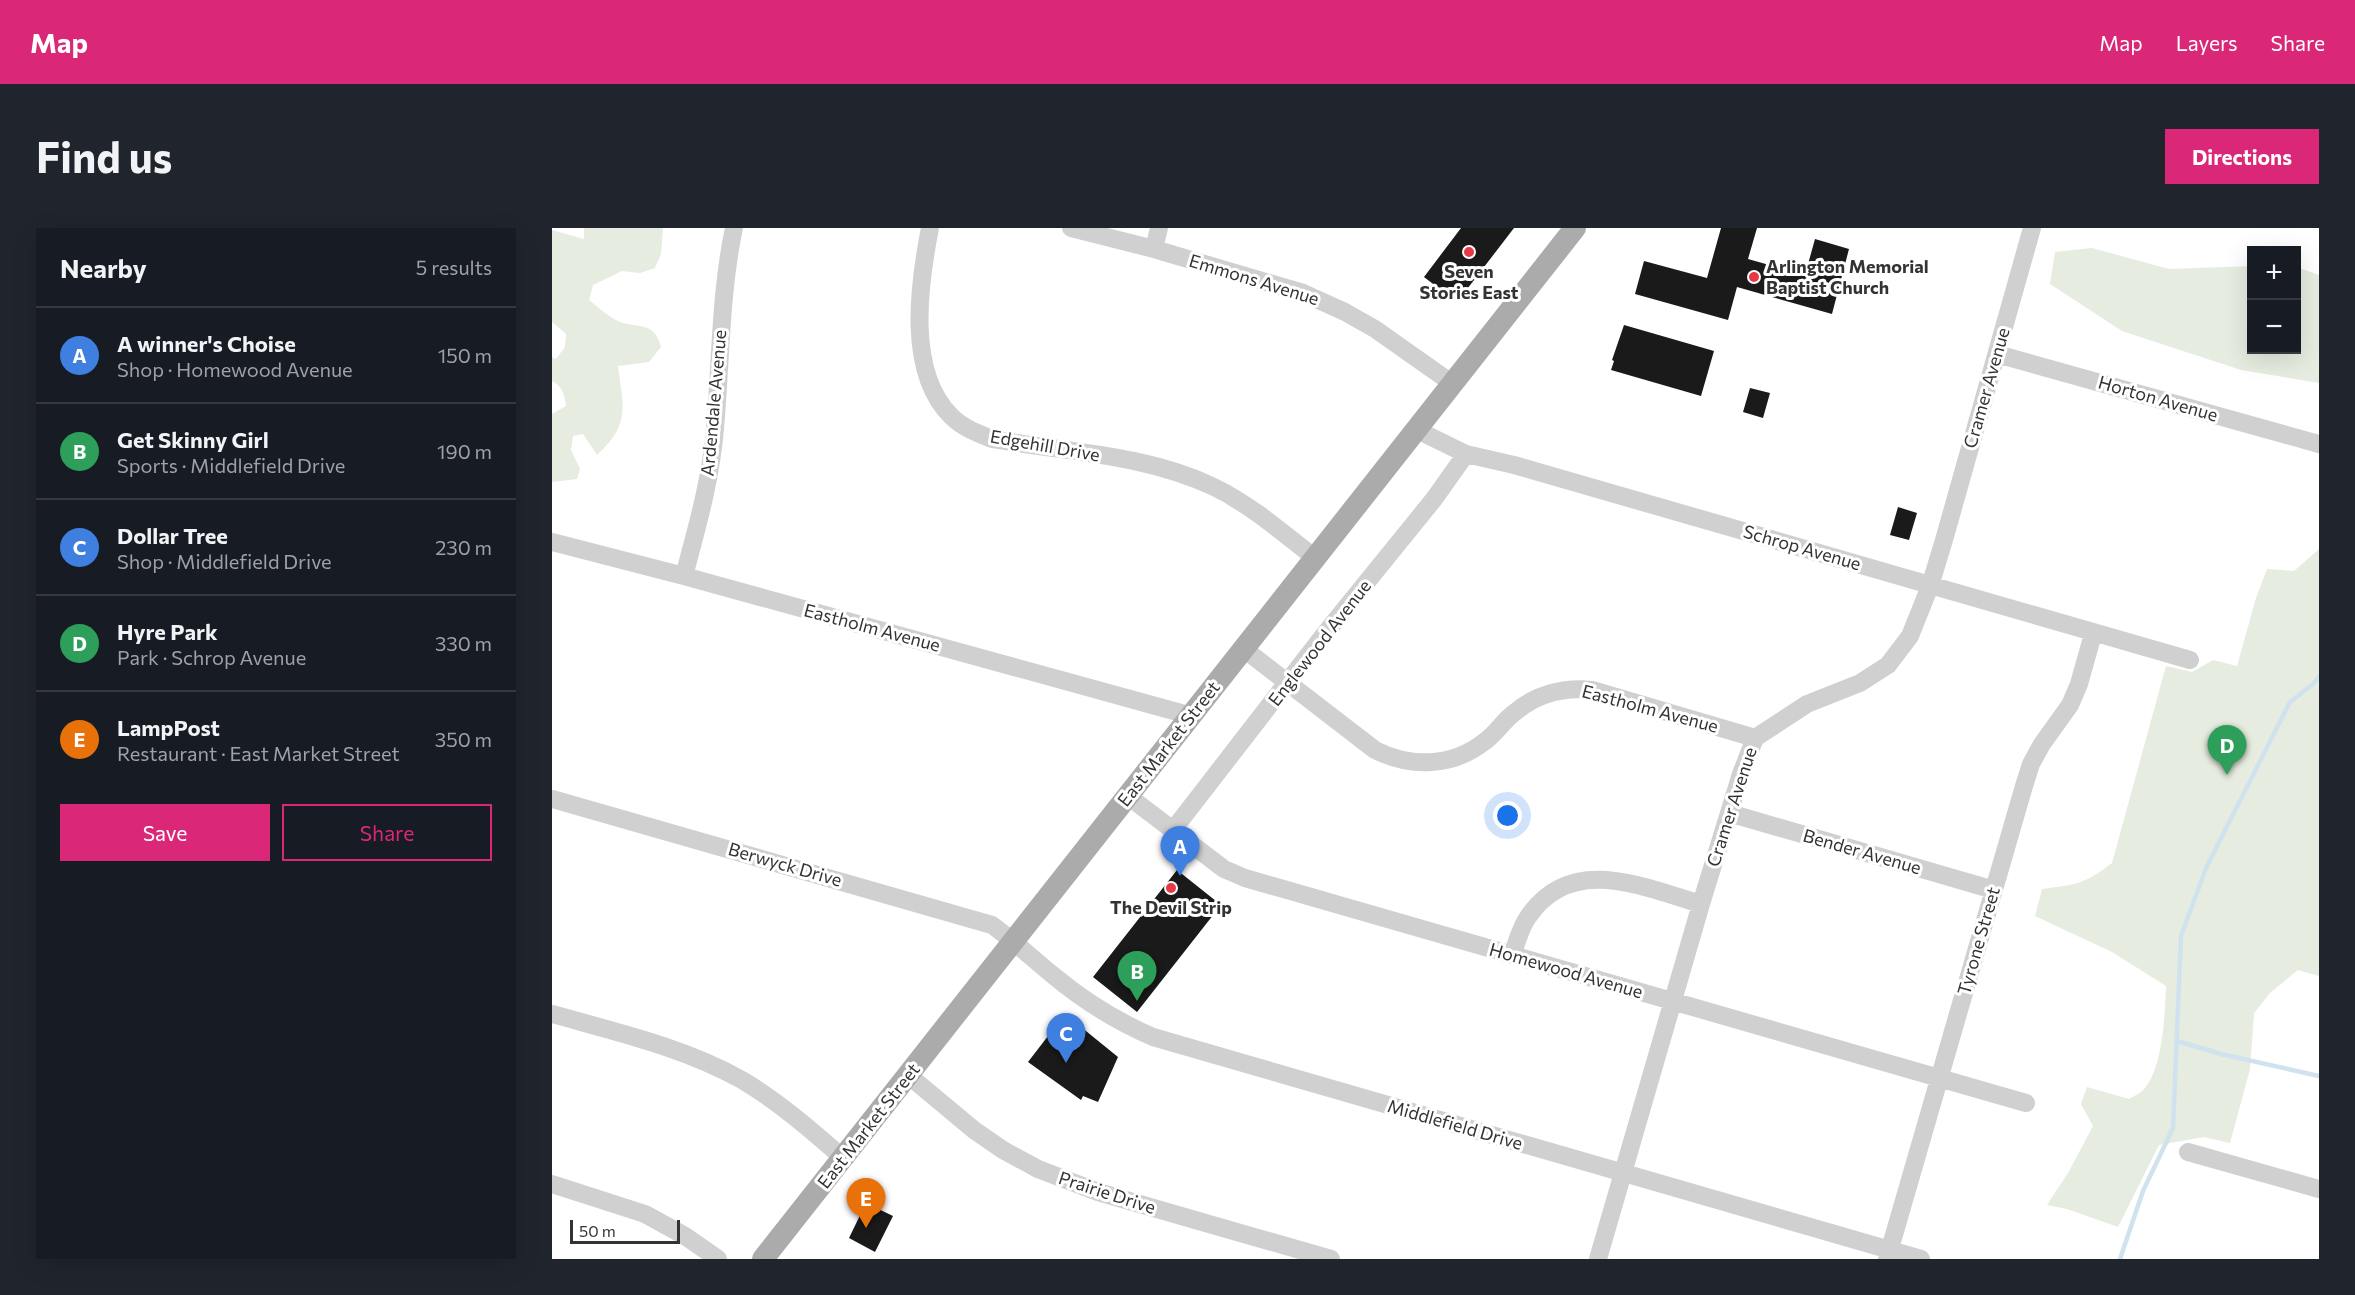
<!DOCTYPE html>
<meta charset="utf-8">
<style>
:root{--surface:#171b24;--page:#20242c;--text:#f1f3f6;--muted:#9ea1a6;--line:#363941;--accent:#db2777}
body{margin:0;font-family:Commissioner,sans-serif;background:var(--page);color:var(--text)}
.controls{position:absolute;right:18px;top:18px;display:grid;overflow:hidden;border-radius:0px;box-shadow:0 6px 24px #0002}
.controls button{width:54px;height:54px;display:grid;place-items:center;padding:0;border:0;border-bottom:2px solid var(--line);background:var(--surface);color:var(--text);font:30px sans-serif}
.scale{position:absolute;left:18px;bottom:15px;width:110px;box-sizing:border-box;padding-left:6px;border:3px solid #333;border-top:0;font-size:16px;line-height:21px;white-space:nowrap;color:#333;-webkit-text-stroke:4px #fff;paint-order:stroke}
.you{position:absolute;left:956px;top:588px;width:21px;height:21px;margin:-15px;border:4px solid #fff;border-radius:50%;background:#1a73e8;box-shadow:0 0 0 9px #1a73e833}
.badge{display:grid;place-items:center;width:39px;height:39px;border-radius:50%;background:var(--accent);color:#fff;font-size:20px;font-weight:700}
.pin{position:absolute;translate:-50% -50px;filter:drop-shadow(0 2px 3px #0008)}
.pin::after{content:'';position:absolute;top:32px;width:21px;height:18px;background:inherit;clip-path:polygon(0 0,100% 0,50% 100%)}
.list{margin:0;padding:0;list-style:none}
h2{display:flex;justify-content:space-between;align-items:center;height:78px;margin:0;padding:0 24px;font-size:26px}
h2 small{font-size:20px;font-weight:400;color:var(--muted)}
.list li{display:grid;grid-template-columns:39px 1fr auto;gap:18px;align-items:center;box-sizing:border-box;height:96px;padding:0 24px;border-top:2px solid var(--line)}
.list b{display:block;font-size:22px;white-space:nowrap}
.list p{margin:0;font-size:20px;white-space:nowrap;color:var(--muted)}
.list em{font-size:20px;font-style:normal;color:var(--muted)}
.actions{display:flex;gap:12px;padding:18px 24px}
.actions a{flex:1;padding:14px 0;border:2px solid var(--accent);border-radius:0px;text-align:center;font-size:21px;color:var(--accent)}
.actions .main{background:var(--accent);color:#fff}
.map{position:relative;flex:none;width:1767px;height:1031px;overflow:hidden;border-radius:0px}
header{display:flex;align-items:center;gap:36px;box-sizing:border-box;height:84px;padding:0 30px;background:var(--accent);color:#fff}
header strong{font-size:28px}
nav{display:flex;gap:33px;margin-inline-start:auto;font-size:21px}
.intro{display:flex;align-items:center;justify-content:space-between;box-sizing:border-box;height:144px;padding:0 36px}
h1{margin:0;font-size:42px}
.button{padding:15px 27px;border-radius:0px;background:var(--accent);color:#fff;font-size:21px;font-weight:700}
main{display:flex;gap:36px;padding:0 36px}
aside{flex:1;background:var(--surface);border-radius:0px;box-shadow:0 6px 24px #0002}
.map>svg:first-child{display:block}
.green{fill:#e6ecdf}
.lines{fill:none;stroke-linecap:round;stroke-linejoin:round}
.stream{stroke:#cfe2ee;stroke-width:4.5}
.building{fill:#1a1a1a}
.minor{stroke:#d0d0d0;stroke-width:18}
.major{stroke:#ababab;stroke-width:22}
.poi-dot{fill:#e63946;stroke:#fff;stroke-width:2}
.labels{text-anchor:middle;stroke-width:6;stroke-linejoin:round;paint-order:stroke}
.poi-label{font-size:18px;font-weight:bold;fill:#333;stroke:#fff}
.street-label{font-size:18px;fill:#333;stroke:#fff}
</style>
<header>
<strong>Map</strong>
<nav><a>Map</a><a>Layers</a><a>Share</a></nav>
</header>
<div class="intro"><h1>Find us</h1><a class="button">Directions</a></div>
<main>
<aside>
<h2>Nearby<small>5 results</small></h2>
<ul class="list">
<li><span class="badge" style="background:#3f7fe0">A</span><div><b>A winner's Choise</b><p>Shop · Homewood Avenue</p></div><em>150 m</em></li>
<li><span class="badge" style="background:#2e9e5b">B</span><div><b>Get Skinny Girl</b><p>Sports · Middlefield Drive</p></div><em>190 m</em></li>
<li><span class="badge" style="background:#3f7fe0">C</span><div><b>Dollar Tree</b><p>Shop · Middlefield Drive</p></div><em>230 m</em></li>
<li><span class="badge" style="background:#2e9e5b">D</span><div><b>Hyre Park</b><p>Park · Schrop Avenue</p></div><em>330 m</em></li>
<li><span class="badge" style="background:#e8710a">E</span><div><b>LampPost</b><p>Restaurant · East Market Street</p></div><em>350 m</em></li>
</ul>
<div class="actions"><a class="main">Save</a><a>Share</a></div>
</aside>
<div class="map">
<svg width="1767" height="1031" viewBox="0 0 1767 1031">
<rect width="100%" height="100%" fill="#fff"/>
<path class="green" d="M32,0H111L109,26L103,40L88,45L70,43L41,57L37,72C45,78 54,87 64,92C84,102 102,91 109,119L97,134L66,138C71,178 79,196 45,227L31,206L21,208L19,222L28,241L25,251L0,254V186L14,178C13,167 10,158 0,153V129L4,131L13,119L14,106L0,94V2L32,11Z
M1540,20L1617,41L1699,38L1700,122H1744L1745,39L1767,47V155L1689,142L1570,103L1498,56L1503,24Z
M1767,321V748L1746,742L1718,765L1702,785L1698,841L1678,915L1652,909L1607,917L1566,999L1515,981L1495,977L1516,945L1541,898L1529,876L1535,859L1577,871C1582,868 1589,865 1593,860C1611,838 1613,786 1614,758L1560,724L1483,688L1490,661C1525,656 1531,657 1560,635L1614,438L1640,444L1661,432L1685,438L1704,370L1715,341L1742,343Z"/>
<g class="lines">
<path class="stream" d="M1625,813L1669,826L1767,848
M1568,1031L1591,963L1621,900L1629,708L1654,640L1738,474L1761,456L1767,449"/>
</g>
<path class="building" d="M909,0H962L909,69L906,66L902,72L872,49Z
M1169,0H1205L1196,31L1253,47L1263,11L1297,21L1280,86L1185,59L1176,92L1083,66L1092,33L1155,50Z
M1072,97L1162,123L1149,168L1059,142L1062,133L1060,132Z
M1198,160L1218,165L1211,190L1191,184Z
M1346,279L1365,285L1357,312L1338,307Z
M625,642L669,677L585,784L541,749Z
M513,786L566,829L546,874L531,868L529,872L476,834Z
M314,975L341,988L323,1024L297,1010Z"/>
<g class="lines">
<path class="minor" d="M378,0C367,56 354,145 400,189C411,200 425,205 440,211C514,224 593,226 662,259C699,277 731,305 763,330
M519,0L602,21L751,65L793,84L823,101L901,156
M602,21L607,0
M1445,126L1767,216
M865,202L914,226L962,237L1638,432
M0,314L132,348L640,488
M132,348C145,299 159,251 163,200C169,133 168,66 182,0
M692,421L823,522C859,540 900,539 932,514C944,506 951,493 962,485C984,466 1012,459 1040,462L1203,510
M576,568L672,641L693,650L1474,875
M0,571L440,697C462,713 481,731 502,748C532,773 564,793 601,809L1369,1031
M1177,585L1442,662
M621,602L771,408L882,271L914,226
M960,727C965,715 968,700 976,689C1019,625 1091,659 1149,676
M0,786C64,804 131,819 190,852C227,874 259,902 291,930
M356,847L422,902L451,922L486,941L546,964L779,1031
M1636,924L1767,961
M0,956L93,986L133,1008L166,1031
M1046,1031L1149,676L1189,546L1203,510L1255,476L1308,455L1336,437L1358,408L1378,358L1392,312L1480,0
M1335,1031L1472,558L1479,536L1490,516L1518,477L1527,456L1541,406"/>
<path class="major" d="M211,1031L1023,0"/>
</g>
<g class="poi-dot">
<circle cx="917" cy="24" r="6"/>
<circle cx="1202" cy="49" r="6"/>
<circle cx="619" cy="660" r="6"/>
</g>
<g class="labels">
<g class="poi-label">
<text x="1214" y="45" text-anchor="start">Arlington Memorial<tspan x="1214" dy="21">Baptist Church</tspan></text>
<text x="917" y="50">Seven<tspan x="917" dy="21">Stories East</tspan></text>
<text x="619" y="686">The Devil Strip</text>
</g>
<g class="street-label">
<text transform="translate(702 52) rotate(17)" y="6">Emmons Avenue</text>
<text transform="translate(1435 160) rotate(-74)" y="6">Cramer Avenue</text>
<text transform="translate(1606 171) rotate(16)" y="6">Horton Avenue</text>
<text transform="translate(162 175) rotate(-85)" y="6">Ardendale Avenue</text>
<text transform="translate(493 218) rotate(10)" y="6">Edgehill Drive</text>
<text transform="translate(1250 320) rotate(16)" y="6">Schrop Avenue</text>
<text transform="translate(320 400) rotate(15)" y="6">Eastholm Avenue</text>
<text transform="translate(768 415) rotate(-52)" y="6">Englewood Avenue</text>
<text transform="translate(1098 481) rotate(15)" y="6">Eastholm Avenue</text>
<text transform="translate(617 516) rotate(-52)" y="6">East Market Street</text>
<text transform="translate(1180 579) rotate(-72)" y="6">Cramer Avenue</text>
<text transform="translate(1310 624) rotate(16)" y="6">Bender Avenue</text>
<text transform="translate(233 637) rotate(16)" y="6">Berwyck Drive</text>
<text transform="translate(1427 713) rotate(-74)" y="6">Tyrone Street</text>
<text transform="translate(1014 743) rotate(16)" y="6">Homewood Avenue</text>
<text transform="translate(903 897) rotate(16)" y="6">Middlefield Drive</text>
<text transform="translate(317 898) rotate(-52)" y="6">East Market Street</text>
<text transform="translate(555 965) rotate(18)" y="6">Prairie Drive</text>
</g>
</g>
</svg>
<div class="controls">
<button>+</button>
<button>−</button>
</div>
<div class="scale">50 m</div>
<div class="you"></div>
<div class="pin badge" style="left:628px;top:648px;background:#3f7fe0">A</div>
<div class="pin badge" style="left:585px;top:773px;background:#2e9e5b">B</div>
<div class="pin badge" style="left:514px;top:835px;background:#3f7fe0">C</div>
<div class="pin badge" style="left:1675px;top:547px;background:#2e9e5b">D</div>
<div class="pin badge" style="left:314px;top:1000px;background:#e8710a">E</div>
</div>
</main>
